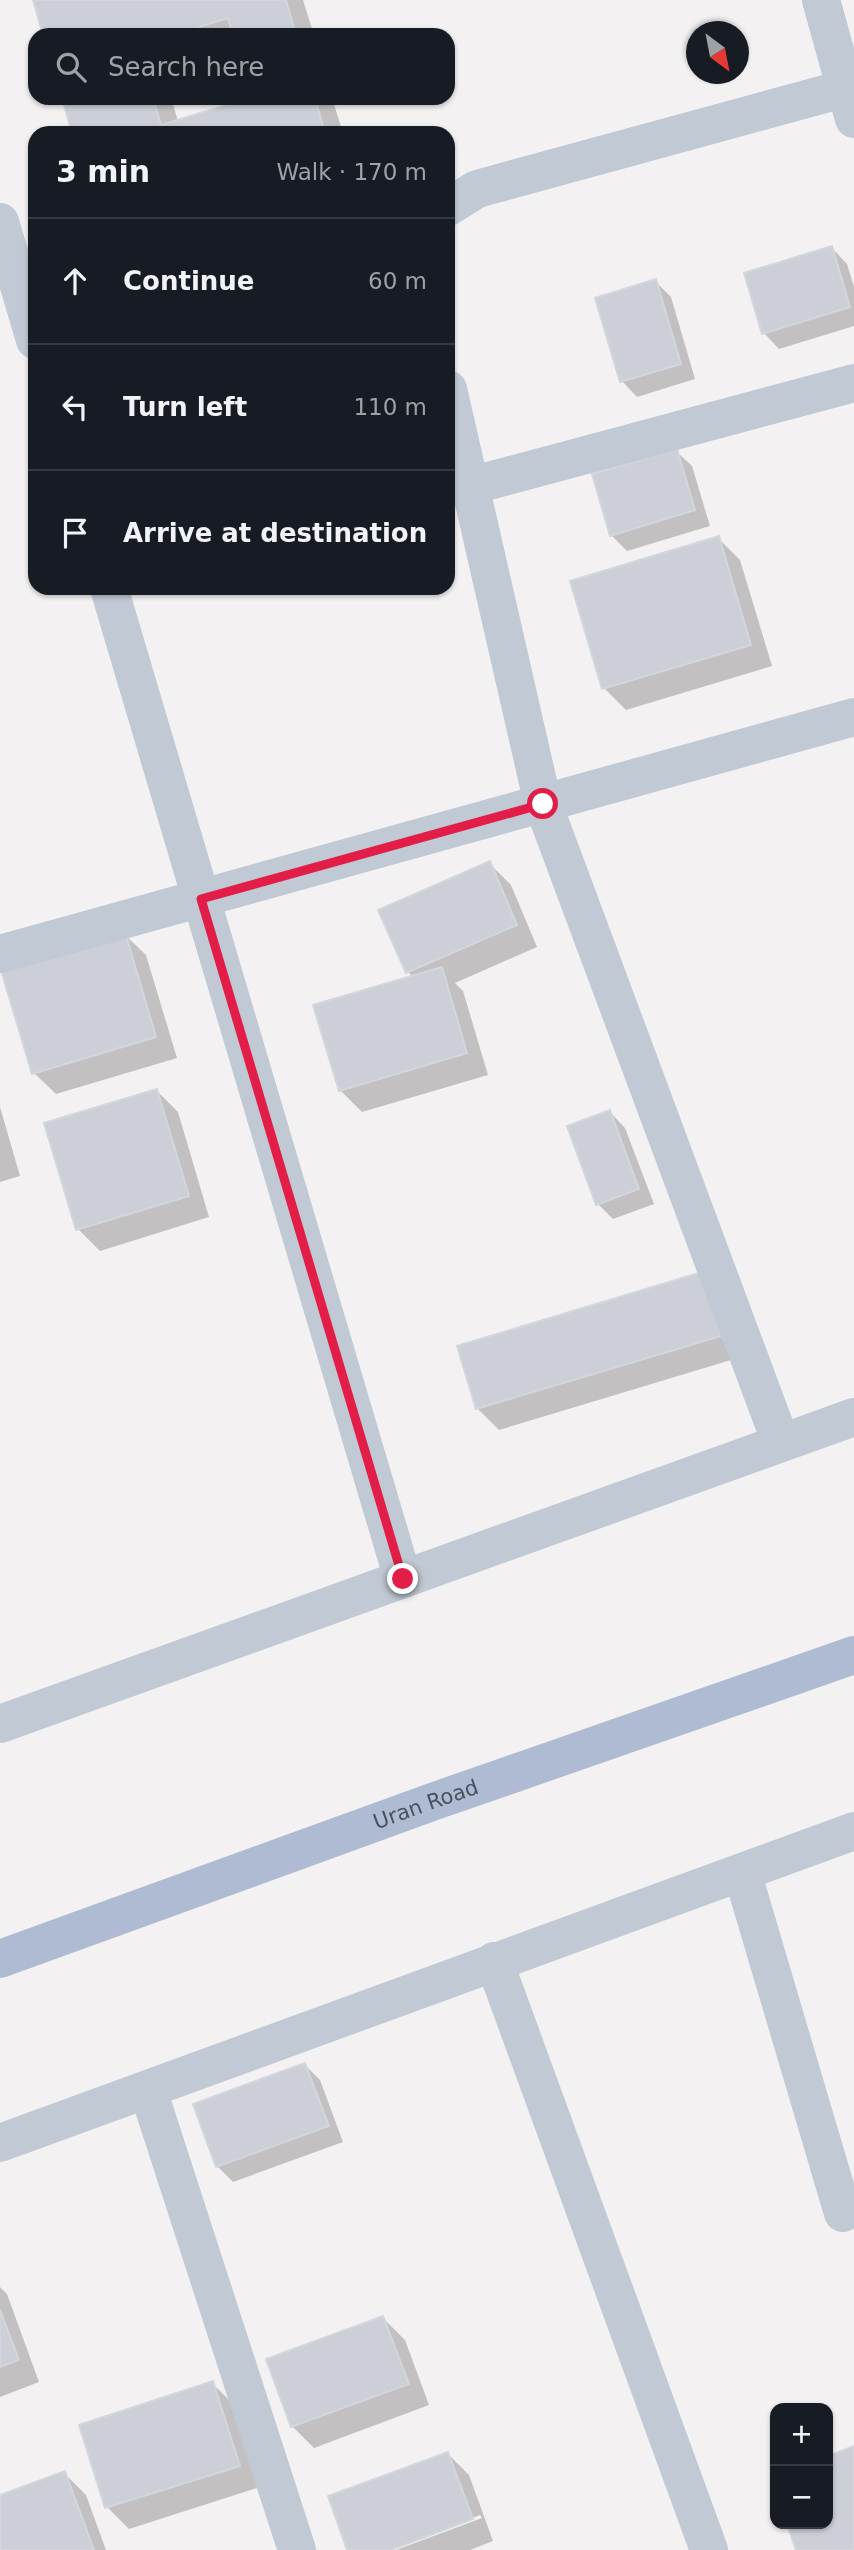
<!DOCTYPE html>
<meta charset="utf-8">
<style>
:root{--surface:#171b24;--page:#242831;--text:#f1f3f6;--muted:#9ea1a6;--line:#363941}
body{margin:0;font-family:"DejaVu Sans",sans-serif;background:var(--page);color:var(--text)}
.controls{position:absolute;right:21px;bottom:21px;display:grid;overflow:hidden;border-radius:14px;box-shadow:0 2px 5px #0004}
.controls button{width:63px;height:63px;display:grid;place-items:center;padding:0;border:0;border-bottom:2px solid var(--line);background:var(--surface);color:var(--text);font:35px sans-serif}
.compass{position:absolute;left:686px;top:21px;width:63px;height:63px;border-radius:50%;background:var(--surface);box-shadow:0 2px 5px #0004;rotate:148deg}
.stop{position:absolute;width:21px;height:21px;margin:-16px;border:5px solid #e11d48;border-radius:50%;background:#fff}
.stop.end{background:#e11d48;border-color:#fff;box-shadow:0 2px 7px #0008}
.list{margin:0;padding:0;list-style:none}
h2{display:flex;justify-content:space-between;align-items:center;height:91px;margin:0;padding:0 28px;font-size:30px}
h2 small{font-size:23px;font-weight:400;color:var(--muted)}
.list li{display:grid;grid-template-columns:46px 1fr auto;gap:21px;align-items:center;box-sizing:border-box;height:126px;padding:0 28px;border-top:2px solid var(--line)}
.list b{display:block;font-size:26px;white-space:nowrap}
.list em{font-size:23px;font-style:normal;color:var(--muted)}
.icon{flex:none;width:38px;height:38px;fill:none;stroke:currentColor;stroke-width:2;stroke-linecap:round;stroke-linejoin:round}
.map{position:relative;flex:none;width:854px;height:2550px;overflow:hidden}
.search{position:absolute;background:var(--surface);box-shadow:0 2px 5px #0004;left:28px;top:28px;width:427px;height:77px;display:flex;align-items:center;gap:18px;box-sizing:border-box;padding:0 24px;border-radius:21px;color:var(--muted);font-size:26px}
.panel{position:absolute;background:var(--surface);box-shadow:0 2px 5px #0004;left:28px;top:126px;width:427px;height:469px;border-radius:21px}
.map>svg:first-child{display:block}
.shadow{fill:#0003}
.building{fill:#cccfd7;stroke:#d4d6dd;stroke-width:2}
.lines{fill:none;stroke-linecap:round;stroke-linejoin:round}
.minor{stroke:#c1c9d4;stroke-width:38}
.major{stroke:#afbbd2;stroke-width:38}
.route{stroke:#e11d48;stroke-width:9}
.labels{text-anchor:middle;stroke-width:6;stroke-linejoin:round;paint-order:stroke}
.street-label{font-size:21px;fill:#475160;stroke:#fff}
</style>
<div class="map">
<svg width="854" height="2550" viewBox="0 0 854 2550">
<rect width="100%" height="100%" fill="#f3f1f1"/>
<path class="shadow" d="M35,0H303L314,35H45Z
M64,98H171L178,121L254,98H332L343,133H74Z
M832,248L847,264L854,287V326L779,349L764,333Z
M655,281L671,297L695,379L637,397L622,381Z
M676,451L692,466L710,526L627,551L611,535Z
M718,538L740,560L772,666L626,710L604,688Z
M489,863L511,885L537,947L455,983L463,991L488,1075L362,1112L340,1090L413,977L408,972Z
M124,934L146,955L177,1058L56,1094L34,1073Z
M156,1090L178,1112L209,1217L100,1251L78,1229Z
M0,1107L20,1176L0,1182Z
M610,1112L625,1128L654,1204L613,1219L598,1204Z
M702,1274L741,1357L499,1430L478,1409L459,1347Z
M305,2065L320,2080L343,2142L233,2182L217,2166Z
M0,2287L7,2294L39,2382L0,2397Z
M383,2318L405,2340L429,2405L314,2448L292,2426Z
M212,2383L234,2405L260,2487L129,2529L107,2507Z
M854,2448V2550H798L789,2524H828V2457Z
M448,2454L469,2475L493,2541L470,2550H396L482,2518L480,2515L386,2550H349Z
M64,2473L86,2495L106,2550H0V2497Z"/>
<path class="building" d="M33,0H286L296,35H233L228,18L173,35H43Z
M62,98H153L161,125L249,98H315L325,133H72Z
M832,246L850,307L762,334L744,273Z
M656,279L681,364L620,382L595,298Z
M677,449L695,510L610,536L592,474Z
M719,536L751,645L602,689L570,581Z
M490,861L517,925L406,973L378,910Z
M125,932L156,1037L32,1074L1,970Z
M442,967L467,1053L339,1091L313,1005Z
M157,1089L189,1196L76,1230L44,1123Z
M610,1110L639,1189L596,1205L567,1126Z
M702,1272L721,1336L476,1409L457,1346Z
M305,2063L329,2126L216,2167L193,2104Z
M0,2310L19,2360L0,2367Z
M383,2316L409,2384L291,2427L266,2359Z
M213,2381L240,2466L105,2508L79,2425Z
M854,2446V2550H796L787,2524H828V2456Z
M448,2452L473,2519L391,2550H347L328,2496Z
M65,2471L94,2550H0V2495Z"/>
<g class="lines">
<path class="minor" d="M821,0L854,119
M448,207L477,189L854,86
M0,222L35,340
M448,389L543,804L781,1443
M470,486L854,383
M109,588L403,1579
M0,954L854,717
M0,1724L854,1417
M742,1872L843,2213
M494,1961L709,2550
M148,2090L297,2550
M0,2143L854,1831"/>
<path class="major" id="s1" d="M0,1959L432,1802L854,1655"/>
</g>
<g class="lines">
<path class="route" d="M403,1579L201,899L543,804"/>
</g>
<g class="labels">
<g class="street-label">
<text dy="7" stroke="none"><textPath href="#s1" startOffset="453">Uran Road</textPath></text>
</g>
</g>
</svg>
<div class="controls">
<button>+</button>
<button>−</button>
</div>
<svg class="compass" viewBox="-18 -18 36 36"><path d="M0-13l5 13h-10z" fill="#e53935"/><path d="M0 13l5-13h-10z" fill="#9ea1a6"/></svg>
<div class="stop" style="left:543px;top:804px"></div>
<div class="stop end" style="left:403px;top:1579px"></div>
<div class="search"><svg class="icon" aria-label="search" viewBox="0 0 24 24"><circle cx="10" cy="10" r="6"/><path d="M15 15l6 6"/></svg>Search here</div>
<section class="panel">
<h2>3 min<small>Walk · 170 m</small></h2>
<ul class="list">
<li><svg class="icon" aria-label="ahead" viewBox="0 0 24 24"><path d="M12 20V5M6 11l6-6 6 6"/></svg><div><b>Continue</b></div><em>60 m</em></li>
<li><svg class="icon" aria-label="left" viewBox="0 0 24 24"><path d="M17 20v-9H6M10 6l-5 5 5 5"/></svg><div><b>Turn left</b></div><em>110 m</em></li>
<li><svg class="icon" aria-label="arrive" viewBox="0 0 24 24"><path d="M6 21V4h12l-3 4 3 4H6"/></svg><div><b>Arrive at destination</b></div></li>
</ul>
</section>
</div>
